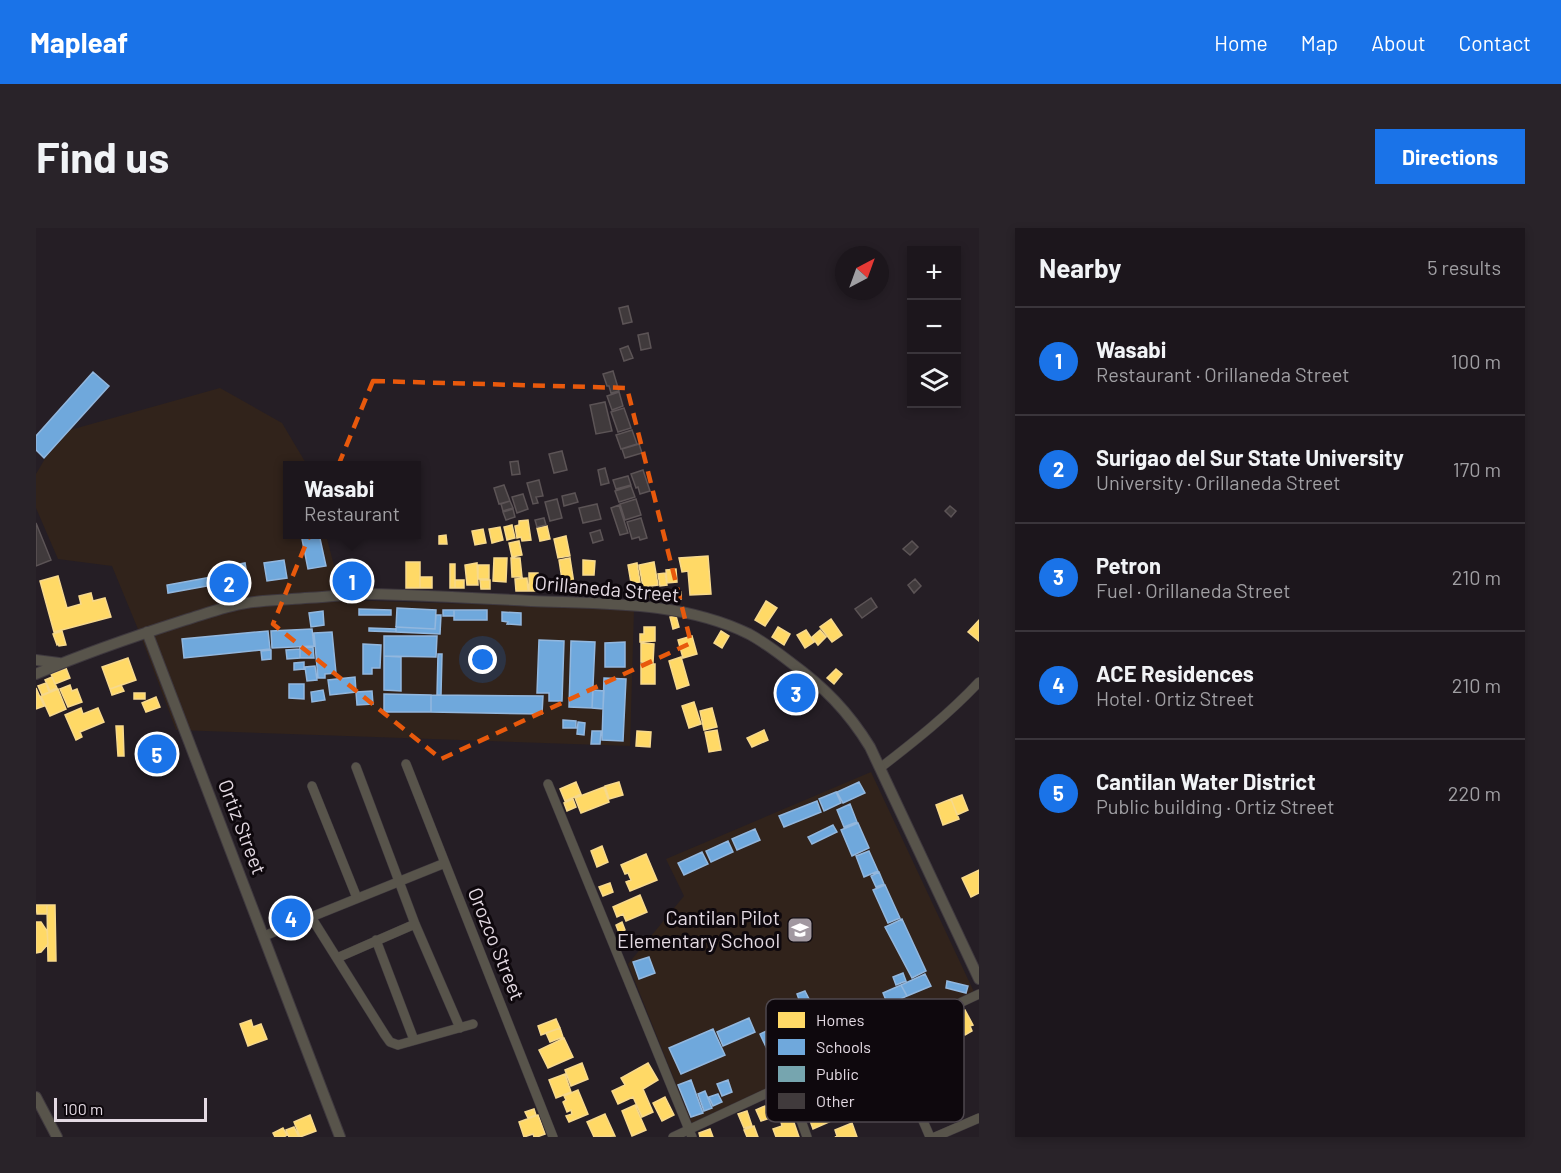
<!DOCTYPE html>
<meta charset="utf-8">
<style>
:root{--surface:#1c161c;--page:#292329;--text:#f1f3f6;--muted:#a09fa3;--line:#3a353b;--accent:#1a73e8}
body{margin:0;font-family:Barlow,sans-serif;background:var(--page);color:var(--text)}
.controls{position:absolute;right:18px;top:18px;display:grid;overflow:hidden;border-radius:0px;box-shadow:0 3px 9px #0003}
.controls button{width:54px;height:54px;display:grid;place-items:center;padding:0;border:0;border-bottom:2px solid var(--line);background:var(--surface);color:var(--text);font:30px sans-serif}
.compass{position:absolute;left:799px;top:18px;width:54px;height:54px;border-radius:50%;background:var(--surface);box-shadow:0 3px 9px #0003;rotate:41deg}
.scale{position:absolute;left:18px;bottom:15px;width:153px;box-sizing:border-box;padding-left:6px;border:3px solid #e4dae3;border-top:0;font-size:16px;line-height:21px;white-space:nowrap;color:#e4dae3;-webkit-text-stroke:4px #0e080d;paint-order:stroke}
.you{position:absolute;left:447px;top:432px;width:21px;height:21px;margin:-15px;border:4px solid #fff;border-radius:50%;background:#1a73e8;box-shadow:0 0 0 9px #1a73e833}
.badge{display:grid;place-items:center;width:39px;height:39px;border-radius:50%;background:var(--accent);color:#fff;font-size:20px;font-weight:700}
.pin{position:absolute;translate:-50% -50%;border:3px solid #fff;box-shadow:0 2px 6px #0006}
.popup{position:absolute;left:247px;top:233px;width:138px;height:78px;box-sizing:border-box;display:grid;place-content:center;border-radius:0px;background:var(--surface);filter:drop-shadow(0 2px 4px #0005);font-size:20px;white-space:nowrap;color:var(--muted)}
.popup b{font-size:22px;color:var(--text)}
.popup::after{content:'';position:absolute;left:50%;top:100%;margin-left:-12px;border:12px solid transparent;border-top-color:var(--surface)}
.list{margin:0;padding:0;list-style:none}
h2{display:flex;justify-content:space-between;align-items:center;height:78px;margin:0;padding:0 24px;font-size:26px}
h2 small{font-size:20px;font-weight:400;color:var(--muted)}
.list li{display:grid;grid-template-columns:39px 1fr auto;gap:18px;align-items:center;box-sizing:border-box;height:108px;padding:0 24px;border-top:2px solid var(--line)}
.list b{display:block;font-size:22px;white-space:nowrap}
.list p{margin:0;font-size:20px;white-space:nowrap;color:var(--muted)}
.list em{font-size:20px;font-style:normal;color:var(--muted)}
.icon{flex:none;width:33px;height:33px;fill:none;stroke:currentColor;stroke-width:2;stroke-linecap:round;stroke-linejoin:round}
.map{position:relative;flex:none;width:943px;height:909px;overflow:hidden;border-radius:0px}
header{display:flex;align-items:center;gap:36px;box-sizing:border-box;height:84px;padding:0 30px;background:var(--accent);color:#fff}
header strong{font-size:28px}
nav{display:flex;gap:33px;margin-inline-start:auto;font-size:21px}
.intro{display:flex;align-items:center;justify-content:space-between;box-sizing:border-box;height:144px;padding:0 36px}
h1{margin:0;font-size:42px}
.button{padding:15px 27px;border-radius:0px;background:var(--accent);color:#fff;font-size:21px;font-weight:700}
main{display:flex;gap:36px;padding:0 36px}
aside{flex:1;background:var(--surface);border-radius:0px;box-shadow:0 3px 9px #0003}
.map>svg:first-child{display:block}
.education{fill:#31231b}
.homes{fill:#ffd966;stroke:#f7d98c;stroke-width:1.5}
.schools{fill:#6fa8dc;stroke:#92b7de;stroke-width:1.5}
.public{fill:#76a5af;stroke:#97b5bf;stroke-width:1.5}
.building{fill:#403a3c;stroke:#5c5456;stroke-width:1.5}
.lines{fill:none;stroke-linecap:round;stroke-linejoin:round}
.minor-casing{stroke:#3f393f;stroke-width:10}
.tertiary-casing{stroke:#3f393f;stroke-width:12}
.minor{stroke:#58544b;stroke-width:9}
.tertiary{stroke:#58544b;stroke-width:10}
.marked{fill:none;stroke:#e8590c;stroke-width:4.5;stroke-dasharray:12 8;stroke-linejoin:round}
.labels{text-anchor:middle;stroke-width:6;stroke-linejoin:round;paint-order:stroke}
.street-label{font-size:20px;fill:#e4dae3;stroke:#0e080d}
.poi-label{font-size:20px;fill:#e4dae3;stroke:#0e080d;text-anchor:end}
.key{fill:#0e080d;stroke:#4e474d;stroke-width:1.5}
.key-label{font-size:16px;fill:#e4dae3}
</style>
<header>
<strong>Mapleaf</strong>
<nav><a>Home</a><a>Map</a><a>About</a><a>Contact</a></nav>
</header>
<div class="intro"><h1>Find us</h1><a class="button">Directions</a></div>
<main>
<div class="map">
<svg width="943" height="909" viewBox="0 0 943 909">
<rect width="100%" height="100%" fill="#251e25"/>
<path class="education" d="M184,160L246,195L271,237L252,238V306L290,307L307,372L598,381L594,518L140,502L104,406L76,338L22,331L0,280V246L10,229L34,202Z
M835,544L938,764L656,896L592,736L648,668L630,631Z"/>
<path class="homes" d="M492,292L495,312L486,313L485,309L481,310L479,298L483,297V293Z
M476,297L479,310L471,312L468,299Z
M511,298L514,311L504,313L501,300Z
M464,299L467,312L456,315L453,301Z
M447,301L450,315L439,317L436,303Z
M410,307L411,316H403V308Z
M530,308L534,328L522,330L518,311Z
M483,313L486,327L476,329L473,315Z
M672,328L675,366L654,367L652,343L646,344L643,330Z
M458,330H471L470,354L457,353Z
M475,330H484L486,349H476Z
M534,330L539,362L528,364L523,332Z
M547,332L559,333L558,347H547Z
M370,334H384V360H370Z
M618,334L622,357L607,359L603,337Z
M441,335L442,357H431L429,337Z
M601,335L604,354L595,355L592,337Z
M414,336H419V360H414Z
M442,337H453V351H442Z
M640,341L641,354L631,355L630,342Z
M493,345H502L503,363H493Z
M629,345L631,357L624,358L622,346Z
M22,348L31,380L45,376L43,368L55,365L57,373L69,370L75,389L18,404L4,353Z
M384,349H396V360H384Z
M491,350L492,363H480L479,351Z
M419,352H428V360H419Z
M444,352H454V361H445Z
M606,358V368H599V359Z
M608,360H616L617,369L609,370Z
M633,364H645V371L634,372Z
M730,373L741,380L729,398L719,392Z
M640,388L643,399L637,401L634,389Z
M795,391L806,407L796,414L784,399Z
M943,392V413L932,404Z
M608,399H619V413L604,414V406H608Z
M742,399L754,406L748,417L736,409Z
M770,402L778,414L769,420L761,407Z
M784,402L790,409L782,417L776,409Z
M26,403L30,417L23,418L22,416L21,417L17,406Z
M685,403L693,408L686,420L678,415Z
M656,408L661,426L647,430L642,412Z
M605,415L618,416L617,435L605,434Z
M645,429L653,457L641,461L633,433Z
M92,430L100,452L74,461L66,439Z
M605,436H619V456H605Z
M30,440L34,450L19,456L15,446Z
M800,441L806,446L798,456L791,450Z
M16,449L21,460L14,463L9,452Z
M761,453L771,462L765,469L754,460Z
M10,455L13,464L6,467L2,458Z
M746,456L752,461L745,469L740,464Z
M34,457L36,463L41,461L46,474L32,479L24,461Z
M85,457L88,463L76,467L74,461Z
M0,460L8,478L0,481Z
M22,461L30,481L14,488L5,468Z
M98,465H109V471H98Z
M120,469L124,479L110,484L106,475Z
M658,474L665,496L653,500L646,478Z
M45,480L47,486L62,480L68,494L44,504L46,509L40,512L29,487Z
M676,480L681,499L668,502L664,483Z
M80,498H87L88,528H82Z
M681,502L685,522L673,524L669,504Z
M728,502L732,512L716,519L711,510Z
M601,503L615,504L614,519L600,518Z
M540,554L545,566L529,573L524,561Z
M583,554L587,567L573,571L569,558Z
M568,559L573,574L545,585L539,570Z
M926,567L932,582L921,587L915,571Z
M537,571L540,579L531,583L528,575Z
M915,571L923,591L907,597L900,577Z
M566,618L572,634L561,639L555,623Z
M610,626L621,652L594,663L590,654L595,652L592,645L589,646L585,637Z
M943,642V665L935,669L926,650Z
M574,655L577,664L567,668L563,659Z
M604,667L611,684L590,693L587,686L581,689L577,679Z
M0,677H11V686H1Z
M11,677H19L20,733H12Z
M0,694H5L11,703L12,716L5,724L0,725Z
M586,694L589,702L583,705L580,697Z
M929,782L937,797L934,798L936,803L929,807L926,802L924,803L916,788Z
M911,790L915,798L902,803L899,795Z
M520,791L524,800L505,807L502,798Z
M215,792L217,799L225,796L231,811L212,818L204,796Z
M524,800L527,809L514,814L510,805Z
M906,803L914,821L903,825L895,807Z
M528,810L537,829L512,840L503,822Z
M919,820L923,829L908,835L904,826Z
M836,826L844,847L831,852L823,832Z
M901,828L904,837L898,839L900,842L895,844V846L883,851L877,834L889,830L890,832Z
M820,832L829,854L820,858L811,836Z
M546,835L552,851L535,858L529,842Z
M612,835L622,852L607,861L617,884L606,889L597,869L582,876L576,863L589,857L585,850Z
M856,836L861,847L849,853L844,841Z
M810,842L819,863L810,866L801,846Z
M529,846L535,864L520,870L513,852Z
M895,846L898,855L886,859L883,851Z
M788,849L796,869L788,872L780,853Z
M800,852L808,869L799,873L791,855Z
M906,854L911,865L892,872L888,861Z
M766,856L772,871L766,874L759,859Z
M542,862L552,886L533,894L530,888L536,886L535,882L531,884L527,874L530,872L528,868Z
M872,862L877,875L867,878L862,865Z
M745,865L753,882L739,888L732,871Z
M785,867L789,878L770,886L766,875Z
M629,869L638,887L626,893L617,875Z
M863,870L866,877L855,881L852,874Z
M599,877L610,902L596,908L586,883Z
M729,878L734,890L725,893L720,882Z
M790,880L795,893L777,901L772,887Z
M879,880L882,889L870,893L867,885Z
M498,881L500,887L492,890L489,884Z
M711,883L716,898L708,900L702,886Z
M569,886L579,908L558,909L551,894Z
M755,886L763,909H740L737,901L746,898L744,890Z
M274,887L280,903L264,909L258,894Z
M502,887L509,906L501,909H498L497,906L488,909L483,894Z
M816,895L821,909H799L801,908L799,902Z
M718,898L722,909H711L708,902Z
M258,899L263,909H253L250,902Z
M247,900L251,907L248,909H239L237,905Z
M674,901L677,909H664L663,905Z"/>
<path class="schools" d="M57,144L73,158L8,230L0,222V208Z
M265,306H283L290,338L272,341Z
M248,332L251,350L231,353L228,335Z
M209,335L213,358L197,361L193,338Z
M193,342L196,356L178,360L175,345Z
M176,349L177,357L132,365L131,357Z
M194,360L196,369L187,370L186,362Z
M361,380L400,382L399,401L360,399Z
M323,381L355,382V387H323Z
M407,382H418V388H407Z
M418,382H451V392H418Z
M287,383L288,397L275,399L273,385Z
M466,384L485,385V397L471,396L472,394L466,393Z
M400,387H405L404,406L360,404V399L399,401Z
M333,400L360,401V404L333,403Z
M276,401L278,418L236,420L235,403Z
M232,403L234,421L148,430L146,411Z
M296,404L300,445L289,446V450H282L278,405Z
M348,408H401L400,429L348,428Z
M503,412L528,413L526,473H513V465H501Z
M535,413L559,414L556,480L533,479Z
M589,414V439H569V415Z
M327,416L345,417L344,440H336V446H327Z
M277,419L278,430H264V420Z
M264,421V430L251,431L250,422Z
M235,422V431L226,432L225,423Z
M402,426H406L405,467H401Z
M348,428L365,429V463L348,462Z
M268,434V441L258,442V435Z
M279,438L281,452L271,453L269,439Z
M319,449L320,464L294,467L292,452Z
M568,450L590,451L587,513L566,512Z
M253,456H268V471L253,470Z
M287,462L289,472L276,474L275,464Z
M557,462L568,463L567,481L556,480Z
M336,463L337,476L321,477L320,464Z
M348,466L395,467V484H348Z
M395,467L507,468L506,486L395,484Z
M527,492L540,493V500H527Z
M542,494L549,495L548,507L541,506Z
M556,503H565L564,516H555Z
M823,554L829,565L807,575L801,564Z
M800,564L805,575L788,583L783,571Z
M781,573L785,584L748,599L743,588Z
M814,576L821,594L808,599L801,582Z
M822,595L833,620L816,628L805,602Z
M797,597L801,604L776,616L772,609Z
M719,601L724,612L701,622L696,611Z
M692,613L697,624L675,634L670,623Z
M833,623L842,643L828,649L820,628Z
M666,624L672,636L648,647L642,635Z
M843,644L848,656L840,659L835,648Z
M849,657L864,690L852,695L837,662Z
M866,691L890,743L876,750L849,699Z
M613,729L619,745L603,751L597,734Z
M867,745L870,753L860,757L857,749Z
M889,746L895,758L871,768L865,757Z
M911,753L932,758L930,765L910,760Z
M865,757L871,768L852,777L847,765Z
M769,763L774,773L765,777L761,766Z
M801,772L813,794L803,799L792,777Z
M833,772L839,784L817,794L811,782Z
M770,784L774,793L764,797L760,788Z
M794,787L800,801L750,824L743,810Z
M713,790L719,804L687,818L681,804Z
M737,800L749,826L736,832L724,806Z
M677,801L689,827L645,846L633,820Z
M655,852L667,885L655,889L642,857Z
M692,852L696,864L686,868L681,856Z
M669,863L676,880L668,883L662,866Z
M682,866L686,874L677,878L673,869Z"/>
<path class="public" d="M125,510L133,536L120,540L119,536L111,538L107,526L115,524L112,513Z"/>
<path class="building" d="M592,78L596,94L587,96L583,80Z
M612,105L615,120L605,122L602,107Z
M592,118L597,130L588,133L584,121Z
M577,143L583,163L575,165L573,158H571L567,146Z
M583,164L587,178L576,182L571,168Z
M569,174L576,203L560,206L554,177Z
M588,180L595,200L582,204L575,184Z
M596,202L601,216L585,221L580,207Z
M603,216L606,225L589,230L586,221Z
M526,223L531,242L518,245L513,226Z
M482,233L484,246L476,247L474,234Z
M569,240L573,255L565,257L562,242Z
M607,242L614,263L604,266L602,259L600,260L595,246Z
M592,248L595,257L580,261L577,252Z
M503,252L507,268L500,269L502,275L497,276L491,255Z
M468,257L474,273L463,276L458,260Z
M595,258L599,269L583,274L579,263Z
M539,265L542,274L528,278L526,268Z
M487,266L492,281L481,285L476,269Z
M521,271L526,290L514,293L509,274Z
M600,271L605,287L589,292L584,276Z
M474,273L477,280L467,283L465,276Z
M561,276L565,291L547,295L543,280Z
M583,277L592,305L584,307L575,280Z
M914,278L920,283L915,289L909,283Z
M477,281L479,289L470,292L467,284Z
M508,290L510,297L501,299L499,292Z
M605,290L611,310L604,312L603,309L596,311L591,294Z
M0,295L15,332L0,338Z
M564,302L567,312L557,315L554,305Z
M876,313L882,319L874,327L867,321Z
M879,351L885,358L878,365L872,357Z
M835,370L841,379L826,390L819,381Z"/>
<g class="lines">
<g class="minor-casing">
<path id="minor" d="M370,536L517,909
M320,539L379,696L424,800
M844,540C879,513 913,486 943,454
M512,556L656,909
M276,558L321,670
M275,689L349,807L354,814L362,817L437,796
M228,708L409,635
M340,712L378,812
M301,730L379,696
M851,809L894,909
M752,856L771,909
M637,909L943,766
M899,909L943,890"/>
</g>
<g class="tertiary-casing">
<path id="tertiary" d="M111,404L304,909
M0,432L23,435
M0,446C49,425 99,408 149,392C169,386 190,378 210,375C229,372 249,372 269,370C290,369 311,366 332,366C386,367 441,370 495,373C568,376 646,373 713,406C728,414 741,424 754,434C788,459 812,483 834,519L943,751
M0,869L21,909"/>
</g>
<use href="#minor" class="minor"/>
<use href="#tertiary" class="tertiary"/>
</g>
<path class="marked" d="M337,153L591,160L655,415L405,531L237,396Z"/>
<defs>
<g id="school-square" transform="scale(1.35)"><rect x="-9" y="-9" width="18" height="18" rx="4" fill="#a198a0" stroke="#0e080d"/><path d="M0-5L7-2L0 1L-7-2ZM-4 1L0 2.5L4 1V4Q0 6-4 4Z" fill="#fff"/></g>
</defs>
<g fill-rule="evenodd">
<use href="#school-square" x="764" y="702"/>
</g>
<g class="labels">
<g class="street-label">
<text transform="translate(571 361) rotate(5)" y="7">Orillaneda Street</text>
<text transform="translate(206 599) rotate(69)" y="7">Ortiz Street</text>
<text transform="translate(460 716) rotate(68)" y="7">Orozco Street</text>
</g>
<g class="poi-label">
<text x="744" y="697">Cantilan Pilot<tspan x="744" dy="23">Elementary School</tspan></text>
</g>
</g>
<rect x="730" y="771" width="198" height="123" rx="9" class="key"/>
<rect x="742" y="784" width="27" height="16" fill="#ffd966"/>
<rect x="742" y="811" width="27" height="16" fill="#6fa8dc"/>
<rect x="742" y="838" width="27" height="16" fill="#76a5af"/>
<rect x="742" y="865" width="27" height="16" fill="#403a3c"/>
<g class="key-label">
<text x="780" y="798">Homes</text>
<text x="780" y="825">Schools</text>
<text x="780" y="852">Public</text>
<text x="780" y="879">Other</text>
</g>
</svg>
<div class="controls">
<button>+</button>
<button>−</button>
<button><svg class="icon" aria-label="layers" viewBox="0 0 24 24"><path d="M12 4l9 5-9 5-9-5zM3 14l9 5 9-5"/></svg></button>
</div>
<svg class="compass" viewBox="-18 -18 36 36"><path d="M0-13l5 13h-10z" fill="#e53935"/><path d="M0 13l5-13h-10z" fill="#a09fa3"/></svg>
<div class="scale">100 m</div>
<div class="you"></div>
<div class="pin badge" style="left:316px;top:353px">1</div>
<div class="popup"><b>Wasabi</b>Restaurant</div>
<div class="pin badge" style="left:193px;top:355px">2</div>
<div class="pin badge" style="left:760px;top:465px">3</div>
<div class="pin badge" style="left:255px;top:690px">4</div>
<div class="pin badge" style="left:121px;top:526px">5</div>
</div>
<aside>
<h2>Nearby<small>5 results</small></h2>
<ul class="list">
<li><span class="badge">1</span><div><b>Wasabi</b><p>Restaurant · Orillaneda Street</p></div><em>100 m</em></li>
<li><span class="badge">2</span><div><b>Surigao del Sur State University</b><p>University · Orillaneda Street</p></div><em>170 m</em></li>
<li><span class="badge">3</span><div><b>Petron</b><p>Fuel · Orillaneda Street</p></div><em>210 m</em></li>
<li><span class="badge">4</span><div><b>ACE Residences</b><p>Hotel · Ortiz Street</p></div><em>210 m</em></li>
<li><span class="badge">5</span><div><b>Cantilan Water District</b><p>Public building · Ortiz Street</p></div><em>220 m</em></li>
</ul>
</aside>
</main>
